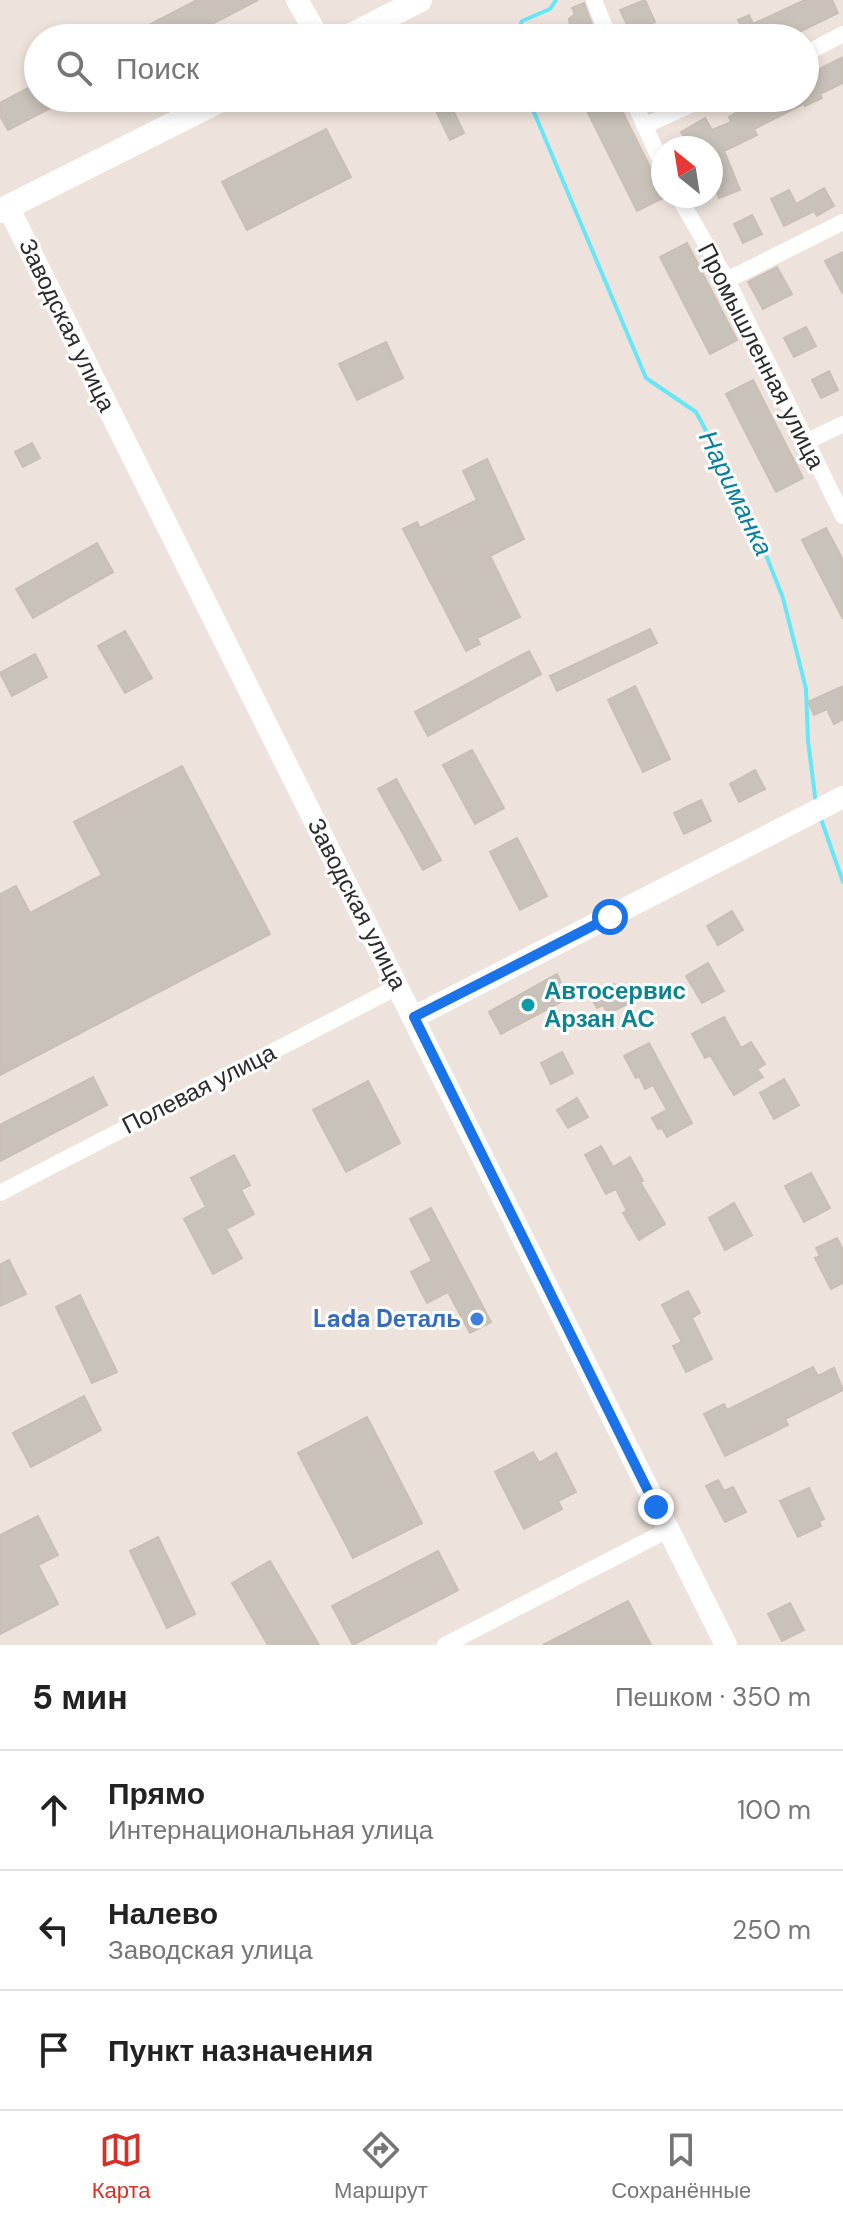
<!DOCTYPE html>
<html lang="ru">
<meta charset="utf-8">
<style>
:root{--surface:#fff;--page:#f2f2f2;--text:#222;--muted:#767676;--line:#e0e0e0;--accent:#d93025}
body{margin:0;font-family:"DM Sans",sans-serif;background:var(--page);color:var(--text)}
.compass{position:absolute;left:651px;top:136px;width:72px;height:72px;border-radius:50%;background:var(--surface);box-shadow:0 4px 12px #0003;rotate:330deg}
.stop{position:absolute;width:24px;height:24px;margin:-18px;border:6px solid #1a73e8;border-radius:50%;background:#fff}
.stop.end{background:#1a73e8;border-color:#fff;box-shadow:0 2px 8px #0008}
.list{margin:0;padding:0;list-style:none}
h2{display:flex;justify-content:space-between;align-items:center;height:104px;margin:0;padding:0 32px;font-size:34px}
h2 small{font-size:26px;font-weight:400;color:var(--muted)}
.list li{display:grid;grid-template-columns:52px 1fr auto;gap:24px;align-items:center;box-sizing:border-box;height:120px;padding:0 32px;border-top:2px solid var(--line)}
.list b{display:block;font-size:30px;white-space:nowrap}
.list p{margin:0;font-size:26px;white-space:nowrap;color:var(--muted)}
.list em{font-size:26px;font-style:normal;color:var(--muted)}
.icon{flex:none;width:44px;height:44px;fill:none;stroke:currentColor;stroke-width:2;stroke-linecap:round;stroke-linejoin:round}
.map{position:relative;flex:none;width:843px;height:1645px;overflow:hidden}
.search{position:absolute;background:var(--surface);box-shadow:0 4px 12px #0003;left:24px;right:24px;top:24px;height:88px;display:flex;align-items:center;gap:20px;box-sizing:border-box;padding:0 28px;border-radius:44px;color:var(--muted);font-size:30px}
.sheet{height:464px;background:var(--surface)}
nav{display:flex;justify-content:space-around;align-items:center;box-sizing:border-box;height:112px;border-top:2px solid var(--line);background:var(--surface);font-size:22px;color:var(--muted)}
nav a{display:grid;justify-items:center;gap:4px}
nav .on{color:var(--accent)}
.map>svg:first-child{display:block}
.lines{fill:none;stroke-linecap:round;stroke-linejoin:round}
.stream{stroke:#67e6f7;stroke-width:4}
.building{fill:#c9c2ba;stroke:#c9bfb5;stroke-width:2}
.minor{stroke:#fff;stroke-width:16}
.tertiary{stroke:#fff;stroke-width:22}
.secondary{stroke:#fff;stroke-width:24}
.route{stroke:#1a73e8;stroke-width:10}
.culture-dot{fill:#0f9aa8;stroke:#fff;stroke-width:3}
.shop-dot{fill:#3f7fe0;stroke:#fff;stroke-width:3}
.labels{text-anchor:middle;stroke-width:6;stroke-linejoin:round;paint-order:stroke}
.street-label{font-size:24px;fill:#2b2b2b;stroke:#fff}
.culture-label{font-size:24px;font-weight:bold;fill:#0d838f;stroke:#fff;text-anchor:start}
.shop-label{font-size:24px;font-weight:bold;fill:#366cbe;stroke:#fff;text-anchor:end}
.water-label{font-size:26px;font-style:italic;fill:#05809e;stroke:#fff}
</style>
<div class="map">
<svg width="843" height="1645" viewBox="0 0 843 1645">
<rect width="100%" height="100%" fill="#eee3dc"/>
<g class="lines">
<path class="stream" d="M516,38L522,21L550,9L556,0
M528,98L646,378L696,412L749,512L783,598L806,689L808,741L816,804
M820,816L843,882"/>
</g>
<path class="building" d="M197,0H258L185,38H124Z
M645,0L655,22L631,33L620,10Z
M805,0H832L838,13L787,38H713L741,26L738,20L749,15L753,24Z
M584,3L596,35L588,38H556L570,26L569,19L575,14L572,8Z
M843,57V83L820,94L822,98L805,106V103L754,129L757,135L724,151L740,190L719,198L711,179V148H690L681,132L705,118L712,130L731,122L729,117L753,103L751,98H805V76Z
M38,83V98H70L8,130L0,116V103Z
M430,98H447L464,133L450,140Z
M616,99L665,197L637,211L588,113Z
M326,129L351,177L247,230L222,182Z
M824,188L834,206L817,216L814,211L784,226L771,199L789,190L796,204Z
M752,215L762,234L743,243L734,224Z
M687,243L737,340L710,354L660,257Z
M843,252V294L825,261Z
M777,267L792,294L763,309L748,282Z
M806,327L816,346L794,357L784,338Z
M386,342L403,378L357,400L339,364Z
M829,371L838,390L821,398L812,380Z
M753,380L803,478L776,492L726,394Z
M32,443L40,458L23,467L15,452Z
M487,459L524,539L490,556L520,617L477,638L480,644L466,651L403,529L417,522L420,528L477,500L463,471Z
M826,528L843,560V619L802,540Z
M97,543L113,572L33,618L16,589Z
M650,629L657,643L557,691L550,676Z
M125,631L152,678L125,693L98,646Z
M529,651L541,674L428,736L415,712Z
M35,654L47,677L12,696L0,673Z
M635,686L670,759L643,772L608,700Z
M843,686V719L834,724L827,709L814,715L808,702Z
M472,750L504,808L475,824L443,765Z
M182,766L270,934L0,1075V894L16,886L30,913L102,875L74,822Z
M755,770L765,789L739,802L730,784Z
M396,779L441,860L423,870L378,789Z
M701,800L711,821L684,834L674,813Z
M517,838L547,896L520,910L490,852Z
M732,911L743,930L718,945L707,926Z
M708,963L724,991L702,1003L686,976Z
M557,974L568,998L501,1034L489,1012Z
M614,984L617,987L624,984L633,1001L608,1014L603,1005L597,1008L591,997Z
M724,1017L741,1048L751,1042L765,1064L757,1069L763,1077L734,1095L710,1055L705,1058L692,1034Z
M649,1043L692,1123L667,1137L662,1128L658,1129L652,1118L667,1110L653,1085L645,1089L639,1076L636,1078L624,1056Z
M562,1052L573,1073L551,1084L541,1063Z
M93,1077L107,1105L0,1161V1125Z
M784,1079L799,1105L774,1119L760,1093Z
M368,1081L400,1143L346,1172L313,1110Z
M577,1098L588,1117L568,1128L557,1110Z
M601,1146L613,1167L630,1157L643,1181L640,1182L665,1224L639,1240L623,1213L627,1211L616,1189L606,1194L585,1155Z
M234,1155L250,1185L241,1190L254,1214L226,1229L242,1258L213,1274L184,1219L206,1207L191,1178Z
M811,1173L830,1208L804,1222L785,1186Z
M734,1203L752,1235L725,1250L709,1218Z
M431,1208L491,1322L470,1333L448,1292L427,1303L411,1272L432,1261L410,1219Z
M837,1238L843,1250V1283L831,1289L815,1258L820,1256L816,1248Z
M9,1260L26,1294L0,1306V1265Z
M688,1291L700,1313L692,1318L712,1359L686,1372L673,1346L682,1342L662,1305Z
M80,1295L117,1372L92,1383L56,1307Z
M813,1367L818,1376L834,1368L843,1390L785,1419L788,1425L725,1456L704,1414L724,1404L727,1410Z
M84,1396L101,1430L31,1467L13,1433Z
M367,1417L422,1523L353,1558L298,1453Z
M533,1452L539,1463L556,1453L576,1492L558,1501L562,1509L524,1529L495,1472Z
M718,1480L724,1491L733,1487L746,1512L725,1522L706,1486Z
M809,1488L824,1519L819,1521L821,1526L798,1537L780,1501Z
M38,1516L58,1555L38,1565L58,1604L0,1634V1535Z
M158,1537L195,1614L167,1628L130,1551Z
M438,1551L458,1590L353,1645L332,1606Z
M270,1561L319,1645H268L232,1583Z
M628,1601L651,1645H543Z
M790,1603L804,1630L782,1641L768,1614Z"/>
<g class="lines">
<path class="minor" d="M594,0L609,38
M805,54L843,34
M632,98L663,166
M644,126L706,98
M678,196L727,280L843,516
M727,280L843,222
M806,442L843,424
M0,1193L399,986
M445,1645L668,1530"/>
<path class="tertiary" d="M297,0L319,38
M8,207L726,1645
M414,1017L843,797"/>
<path class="secondary" d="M346,38L420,0
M0,211L225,98"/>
</g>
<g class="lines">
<path class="route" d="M610,917L414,1017L656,1507"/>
</g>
<circle class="culture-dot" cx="528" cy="1005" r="8"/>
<circle class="shop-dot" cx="477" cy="1319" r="8"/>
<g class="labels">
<g class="street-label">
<text transform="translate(67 325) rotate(64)" y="8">Заводская улица</text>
<text transform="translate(761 356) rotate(63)" y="8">Промышленная улица</text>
<text transform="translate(357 904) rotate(63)" y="8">Заводская улица</text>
<text transform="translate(199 1089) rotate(-27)" y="8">Полевая улица</text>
</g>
<g class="culture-label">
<text x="544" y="999">Автосервис<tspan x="544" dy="28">Арзан АС</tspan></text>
</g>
<g class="shop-label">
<text x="461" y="1327">Lada Dеталь</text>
</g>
<g class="water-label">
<text transform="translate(736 493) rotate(64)" y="9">Нариманка</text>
</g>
</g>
</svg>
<svg class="compass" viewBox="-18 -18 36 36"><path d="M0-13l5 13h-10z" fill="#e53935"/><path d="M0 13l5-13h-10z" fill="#767676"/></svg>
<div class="stop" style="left:610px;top:917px"></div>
<div class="stop end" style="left:656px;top:1507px"></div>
<div class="search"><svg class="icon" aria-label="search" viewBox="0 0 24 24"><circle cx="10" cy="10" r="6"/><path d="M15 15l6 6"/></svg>Поиск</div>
</div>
<section class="sheet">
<h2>5 мин<small>Пешком · 350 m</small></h2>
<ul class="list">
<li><svg class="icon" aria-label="ahead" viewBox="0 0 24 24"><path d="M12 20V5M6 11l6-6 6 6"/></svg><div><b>Прямо</b><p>Интернациональная улица</p></div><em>100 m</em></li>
<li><svg class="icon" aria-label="left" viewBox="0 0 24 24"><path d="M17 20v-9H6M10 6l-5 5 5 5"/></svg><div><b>Налево</b><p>Заводская улица</p></div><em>250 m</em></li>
<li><svg class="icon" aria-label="arrive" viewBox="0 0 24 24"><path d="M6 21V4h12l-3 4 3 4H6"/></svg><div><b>Пункт назначения</b></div></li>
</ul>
</section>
<nav>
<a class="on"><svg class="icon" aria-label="map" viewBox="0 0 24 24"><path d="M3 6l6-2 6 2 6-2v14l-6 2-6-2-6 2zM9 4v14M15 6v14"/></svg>Карта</a>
<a><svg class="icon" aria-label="directions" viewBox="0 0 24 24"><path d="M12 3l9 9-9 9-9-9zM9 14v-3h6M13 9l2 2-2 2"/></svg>Маршрут</a>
<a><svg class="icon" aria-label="saved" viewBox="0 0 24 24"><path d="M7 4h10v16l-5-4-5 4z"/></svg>Сохранённые</a>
</nav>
